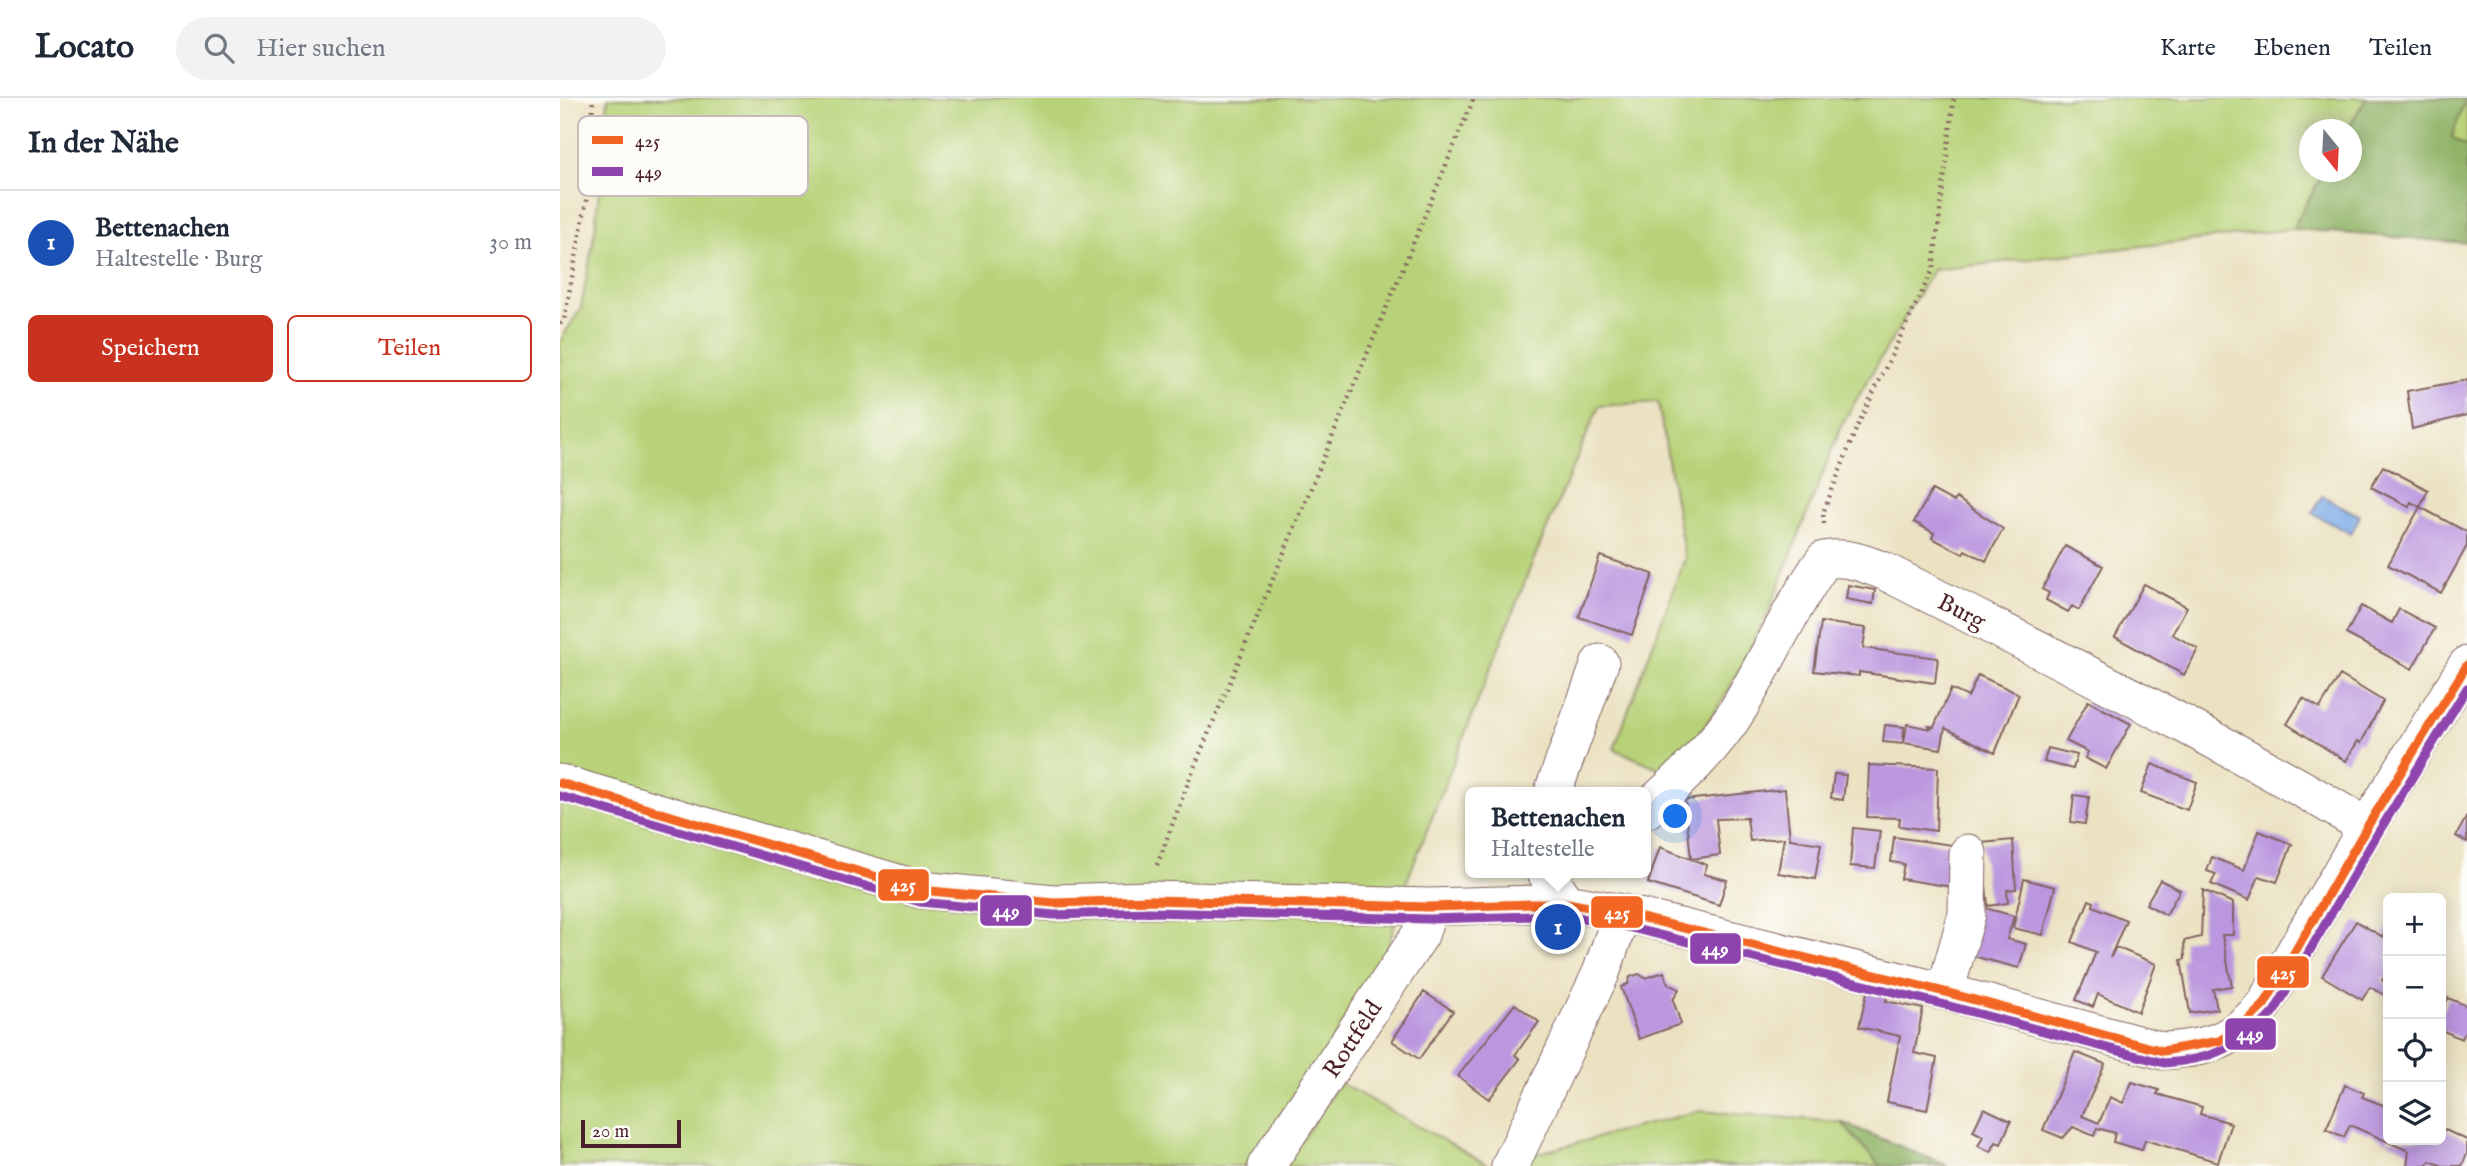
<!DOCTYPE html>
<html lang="de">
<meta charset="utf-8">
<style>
:root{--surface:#fff;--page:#f2f2f3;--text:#1f2937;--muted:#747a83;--line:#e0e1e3;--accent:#c8321e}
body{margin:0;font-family:"IM FELL English",serif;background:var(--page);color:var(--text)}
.controls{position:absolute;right:21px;bottom:21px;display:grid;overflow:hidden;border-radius:10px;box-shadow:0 4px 18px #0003}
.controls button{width:63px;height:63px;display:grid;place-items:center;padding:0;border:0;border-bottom:2px solid var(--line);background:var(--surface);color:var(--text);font:35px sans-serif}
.compass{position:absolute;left:1739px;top:21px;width:63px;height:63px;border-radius:50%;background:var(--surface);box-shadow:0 4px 18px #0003;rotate:162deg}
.scale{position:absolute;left:21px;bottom:18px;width:100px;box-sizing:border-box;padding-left:7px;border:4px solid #4a1f2b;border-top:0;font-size:19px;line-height:24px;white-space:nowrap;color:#4a1f2b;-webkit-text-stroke:5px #fdfcf7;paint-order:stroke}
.you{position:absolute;left:1116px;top:719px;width:24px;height:24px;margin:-18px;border:5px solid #fff;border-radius:50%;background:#1a73e8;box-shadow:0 0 0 10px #1a73e833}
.badge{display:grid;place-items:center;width:46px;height:46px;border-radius:50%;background:var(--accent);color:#fff;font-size:23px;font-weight:700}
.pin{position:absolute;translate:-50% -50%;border:4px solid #fff;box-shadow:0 2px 7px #0006}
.popup{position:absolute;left:905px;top:689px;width:186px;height:91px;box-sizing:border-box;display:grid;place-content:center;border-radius:10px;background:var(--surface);filter:drop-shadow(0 2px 5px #0005);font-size:23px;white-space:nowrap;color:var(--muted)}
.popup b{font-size:26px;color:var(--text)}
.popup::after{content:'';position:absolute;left:50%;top:100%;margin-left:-14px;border:14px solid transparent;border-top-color:var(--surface)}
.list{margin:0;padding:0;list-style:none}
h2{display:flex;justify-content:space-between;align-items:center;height:91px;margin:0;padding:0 28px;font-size:30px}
h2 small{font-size:23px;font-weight:400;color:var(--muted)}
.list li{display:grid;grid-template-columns:46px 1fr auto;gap:21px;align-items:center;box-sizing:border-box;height:105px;padding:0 28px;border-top:2px solid var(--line)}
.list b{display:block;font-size:26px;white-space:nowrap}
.list p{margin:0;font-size:23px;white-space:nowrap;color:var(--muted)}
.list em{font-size:23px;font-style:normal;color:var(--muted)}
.actions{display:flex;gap:14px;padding:21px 28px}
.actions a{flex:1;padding:16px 0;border:2px solid var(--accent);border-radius:10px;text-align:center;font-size:24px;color:var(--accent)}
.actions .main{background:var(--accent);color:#fff}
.icon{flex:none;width:38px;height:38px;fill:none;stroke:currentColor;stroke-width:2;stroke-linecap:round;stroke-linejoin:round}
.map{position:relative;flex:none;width:1907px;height:1068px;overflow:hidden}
header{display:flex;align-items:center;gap:42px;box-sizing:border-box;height:98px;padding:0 35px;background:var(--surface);border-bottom:2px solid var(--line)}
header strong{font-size:33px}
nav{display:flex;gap:38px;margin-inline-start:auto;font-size:24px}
.search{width:490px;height:63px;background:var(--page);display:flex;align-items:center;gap:18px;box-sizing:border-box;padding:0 24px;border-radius:38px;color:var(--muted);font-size:26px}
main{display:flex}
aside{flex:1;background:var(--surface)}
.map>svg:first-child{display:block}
.green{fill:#b7d278;stroke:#807852;stroke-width:2}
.forest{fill:#91b468;stroke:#6e6a4a;stroke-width:2}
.water{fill:#7dace7;stroke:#646689;stroke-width:2}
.building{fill:#bb97df}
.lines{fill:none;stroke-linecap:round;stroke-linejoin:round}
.minor-casing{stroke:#826360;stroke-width:39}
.path{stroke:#826360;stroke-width:4.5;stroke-dasharray:2 5;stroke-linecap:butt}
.minor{stroke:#fff;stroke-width:37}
.bus-1-casing{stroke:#fdfcf7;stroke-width:14}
.bus-2-casing{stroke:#fdfcf7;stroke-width:14}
.bus-1{stroke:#f26522;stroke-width:9}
.bus-2{stroke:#8e44ad;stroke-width:9}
.labels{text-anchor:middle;stroke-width:6;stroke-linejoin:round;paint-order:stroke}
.street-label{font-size:24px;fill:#4a1f2b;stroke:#fdfcf7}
.key{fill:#fdfcf7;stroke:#c7baba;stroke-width:2}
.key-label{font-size:19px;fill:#4a1f2b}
.line-badge{stroke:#fdfcf7;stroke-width:2.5}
.badge-label{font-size:19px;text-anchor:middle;font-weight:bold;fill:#fff}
</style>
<header>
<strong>Locato</strong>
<div class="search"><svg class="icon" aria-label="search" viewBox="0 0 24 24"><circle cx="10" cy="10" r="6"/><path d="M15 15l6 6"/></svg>Hier suchen</div>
<nav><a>Karte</a><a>Ebenen</a><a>Teilen</a></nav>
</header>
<main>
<aside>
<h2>In der Nähe<small></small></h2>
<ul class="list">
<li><span class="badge" style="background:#1a4fb4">1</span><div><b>Bettenachen</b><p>Haltestelle · Burg</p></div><em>30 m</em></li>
</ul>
<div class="actions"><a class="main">Speichern</a><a>Teilen</a></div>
</aside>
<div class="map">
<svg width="1907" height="1068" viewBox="0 0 1907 1068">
<rect width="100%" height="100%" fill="#fdfcf7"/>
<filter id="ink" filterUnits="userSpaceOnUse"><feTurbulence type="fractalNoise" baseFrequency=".0143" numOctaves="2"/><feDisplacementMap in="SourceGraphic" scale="14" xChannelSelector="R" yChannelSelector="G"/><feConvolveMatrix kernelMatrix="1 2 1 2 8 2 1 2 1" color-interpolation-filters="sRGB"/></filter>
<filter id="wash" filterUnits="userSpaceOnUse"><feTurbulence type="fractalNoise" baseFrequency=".00686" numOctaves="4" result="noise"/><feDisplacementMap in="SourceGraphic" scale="28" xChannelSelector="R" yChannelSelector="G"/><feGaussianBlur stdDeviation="1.57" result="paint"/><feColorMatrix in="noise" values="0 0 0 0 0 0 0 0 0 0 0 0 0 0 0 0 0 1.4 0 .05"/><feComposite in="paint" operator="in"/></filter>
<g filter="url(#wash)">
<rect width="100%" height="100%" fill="#ebe2c2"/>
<path class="green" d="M48,0H1806L1788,31L1750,32V74H1764L1732,131L1373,172L1282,326L1209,513L1166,597L1138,637L1103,672L1054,651L1125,460L1098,304L1039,308L973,463L845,788L826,857L752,975L687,1068H0V243L21,210L35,133Z
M1906,0H1907V49L1891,39Z
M780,985L928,1067L927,1068H724Z
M1138,1013L1281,1024L1320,1068H963L967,1058Z"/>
<path class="forest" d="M1806,0H1906L1892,39L1907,49V145L1732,131L1764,74H1792V32L1788,31Z
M1281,1024L1388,1068H1320Z"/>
<path class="water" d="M1762,398L1800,418L1791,436L1752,415Z"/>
<g id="blocks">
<path class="building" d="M1907,282V317L1852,331L1847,293Z
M1823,368L1868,392L1860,409L1851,404L1849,409L1811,389Z
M1372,392L1394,404L1396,400L1443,431L1426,463L1405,452L1403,456L1372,440L1374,435L1354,424Z
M1860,409L1907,434V448L1881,495L1828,467Z
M1505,448L1543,468L1519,512L1512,508L1508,514L1486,502L1489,495L1482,491Z
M1040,458L1093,476L1072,537L1019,519Z
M1584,486L1627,509L1612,536L1638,551L1624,577L1555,539Z
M1288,487L1315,492L1313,506L1286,501Z
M1801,508L1832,525L1839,511L1875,530L1852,571L1786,536Z
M1261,524L1306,530L1303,550L1378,560L1375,585L1299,574V578L1254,573Z
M1418,577L1459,596L1435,655L1385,630L1381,651L1344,645L1347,626L1371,631L1369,628L1374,629L1391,591L1408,599Z
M1780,577L1823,603L1801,645L1798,643L1786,663L1727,626L1743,600L1760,610Z
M1528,603L1571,626L1546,671L1525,660L1528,654L1506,643Z
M1325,627L1344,629L1343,646L1323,644Z
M1488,650L1517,657L1513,671L1484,664Z
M1592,666L1637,684L1627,712L1581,695Z
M1309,667L1378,670L1376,733L1339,728L1340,720L1307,719Z
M1274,676L1286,677L1283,702L1271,700Z
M1225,691L1230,741L1261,746L1255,781L1218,775L1224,740L1190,743L1187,720L1156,721L1160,757L1131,761L1125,702Z
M1514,697L1529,699L1525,726L1511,724Z
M1907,718V744L1896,738Z
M1293,730L1320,733L1315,770L1290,768Z
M1699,733L1732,746L1717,784L1699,778L1689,802L1651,786L1656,776L1647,773L1652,759L1684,772Z
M1334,739L1400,748L1393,789L1341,781L1344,766L1331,764Z
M1453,742L1456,791L1447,792L1448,805L1428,808L1422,745Z
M1100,749L1147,767L1144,776L1167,782L1159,807L1088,785Z
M1464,781L1495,789L1483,837L1453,830Z
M1600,782L1620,792L1606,817L1586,806Z
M1643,792L1673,805V837H1662L1672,888L1653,891L1657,911L1630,915L1621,862L1625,861L1624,843L1641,839Z
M1529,802L1534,804L1533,808L1566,822L1550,860L1556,849L1596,866L1578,914L1538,896L1533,909L1516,902L1536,854L1512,844Z
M1418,808L1454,818L1447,841L1466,846L1459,870L1405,856Z
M1796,823L1823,839L1828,825V880L1825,878L1822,882L1828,887L1826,898L1810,889L1802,902L1762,878Z
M1104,874L1108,886L1119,891L1113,902L1121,926L1079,941L1061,889L1068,886L1070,879L1079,876L1085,880Z
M1308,890L1328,896L1326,903L1363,911L1354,955L1377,960L1367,1012L1327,1004L1340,938L1299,929Z
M864,894L893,913L859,961L832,943Z
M1888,900L1907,908V929L1902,941L1881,932V916Z
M955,906L979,924L955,957L960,961L929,1001L898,978Z
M1515,954L1545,966L1522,1018L1539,1025L1550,999L1563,1005L1572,984L1599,992L1597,996L1642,1009L1640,1016L1671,1025L1658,1064L1585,1042L1582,1052L1553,1044L1555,1035L1537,1030L1534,1038L1513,1029L1503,1040L1483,1032Z
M1785,987L1804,995L1802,999L1828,1009V1042H1881V1030L1907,1042V1056L1902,1068H1883L1870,1063L1866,1068H1847L1849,1053L1790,1027L1784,1039L1766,1031Z
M1424,1010L1451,1023L1441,1046L1436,1044L1431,1054L1418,1048L1423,1038L1413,1033Z"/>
</g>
</g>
<g filter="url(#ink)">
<use href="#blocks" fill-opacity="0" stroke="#826360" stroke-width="2"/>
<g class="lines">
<g class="minor-casing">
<path id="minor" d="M0,685L361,792L494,805L590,802L869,809L1007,805L1062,815L1385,894L1603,953C1650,950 1672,944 1704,907L1807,729L1907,567
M993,694L1040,565
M1086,712C1119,683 1155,649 1179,610C1208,561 1231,509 1264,462C1287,458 1303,465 1324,473C1486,556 1651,635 1807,729
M986,775L1007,805
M1385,894L1407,816L1408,755
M706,1068L860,837L869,809
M950,1068L1041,875L1062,815"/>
</g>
<path class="path" d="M0,226L4,222L28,94L33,0
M1264,426L1263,415L1297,329L1373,171L1394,0
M597,767L631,677L914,0"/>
<use href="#minor" class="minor"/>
<g class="bus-1-casing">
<path id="bus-1" d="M0,685L361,792L494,805L590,802L869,809L1007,805L1062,815L1385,894L1603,953L1659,943L1681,929L1704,907L1807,729L1907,567"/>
</g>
<g class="bus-2-casing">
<path id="bus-2" d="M0,698L360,804L494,817L590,814L869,821L1006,817L1059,827L1382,906L1604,965C1650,962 1682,949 1714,914L1818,735L1907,590"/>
</g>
<use href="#bus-1" class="bus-1"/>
<use href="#bus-2" class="bus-2"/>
</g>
</g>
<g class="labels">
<g class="street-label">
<text transform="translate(1402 513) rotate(27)" y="8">Burg</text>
<text transform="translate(792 941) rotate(-57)" y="8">Rottfeld</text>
</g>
</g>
<rect x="18" y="18" width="230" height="80" rx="10" class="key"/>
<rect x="32" y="38" width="31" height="8" fill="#f26522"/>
<rect x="32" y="69" width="31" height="9" fill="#8e44ad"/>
<g class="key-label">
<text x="75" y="49">425</text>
<text x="75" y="80">449</text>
</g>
<g class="line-badge">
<rect x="317" y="770" width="53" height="34" rx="7" fill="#f26522"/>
<rect x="419" y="796" width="54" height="33" rx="7" fill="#8e44ad"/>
<rect x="1030" y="797" width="54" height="34" rx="7" fill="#f26522"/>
<rect x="1129" y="834" width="53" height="33" rx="7" fill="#8e44ad"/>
<rect x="1696" y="857" width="54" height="34" rx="7" fill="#f26522"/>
<rect x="1664" y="919" width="53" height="34" rx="7" fill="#8e44ad"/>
</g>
<g class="badge-label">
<text x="343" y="793">425</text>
<text x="446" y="819">449</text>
<text x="1057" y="821">425</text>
<text x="1155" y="857">449</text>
<text x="1723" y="881">425</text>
<text x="1690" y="942">449</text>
</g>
</svg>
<div class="controls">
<button>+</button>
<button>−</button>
<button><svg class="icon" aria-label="locate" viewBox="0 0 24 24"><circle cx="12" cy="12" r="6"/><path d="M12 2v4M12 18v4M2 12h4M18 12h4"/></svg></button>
<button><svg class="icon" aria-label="layers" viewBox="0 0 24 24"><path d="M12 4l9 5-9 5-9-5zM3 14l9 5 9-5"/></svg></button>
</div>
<svg class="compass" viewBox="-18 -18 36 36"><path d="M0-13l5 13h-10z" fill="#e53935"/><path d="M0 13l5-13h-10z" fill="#747a83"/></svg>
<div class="scale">20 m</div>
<div class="you"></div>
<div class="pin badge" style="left:998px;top:829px;background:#1a4fb4">1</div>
<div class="popup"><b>Bettenachen</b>Haltestelle</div>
</div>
</main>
